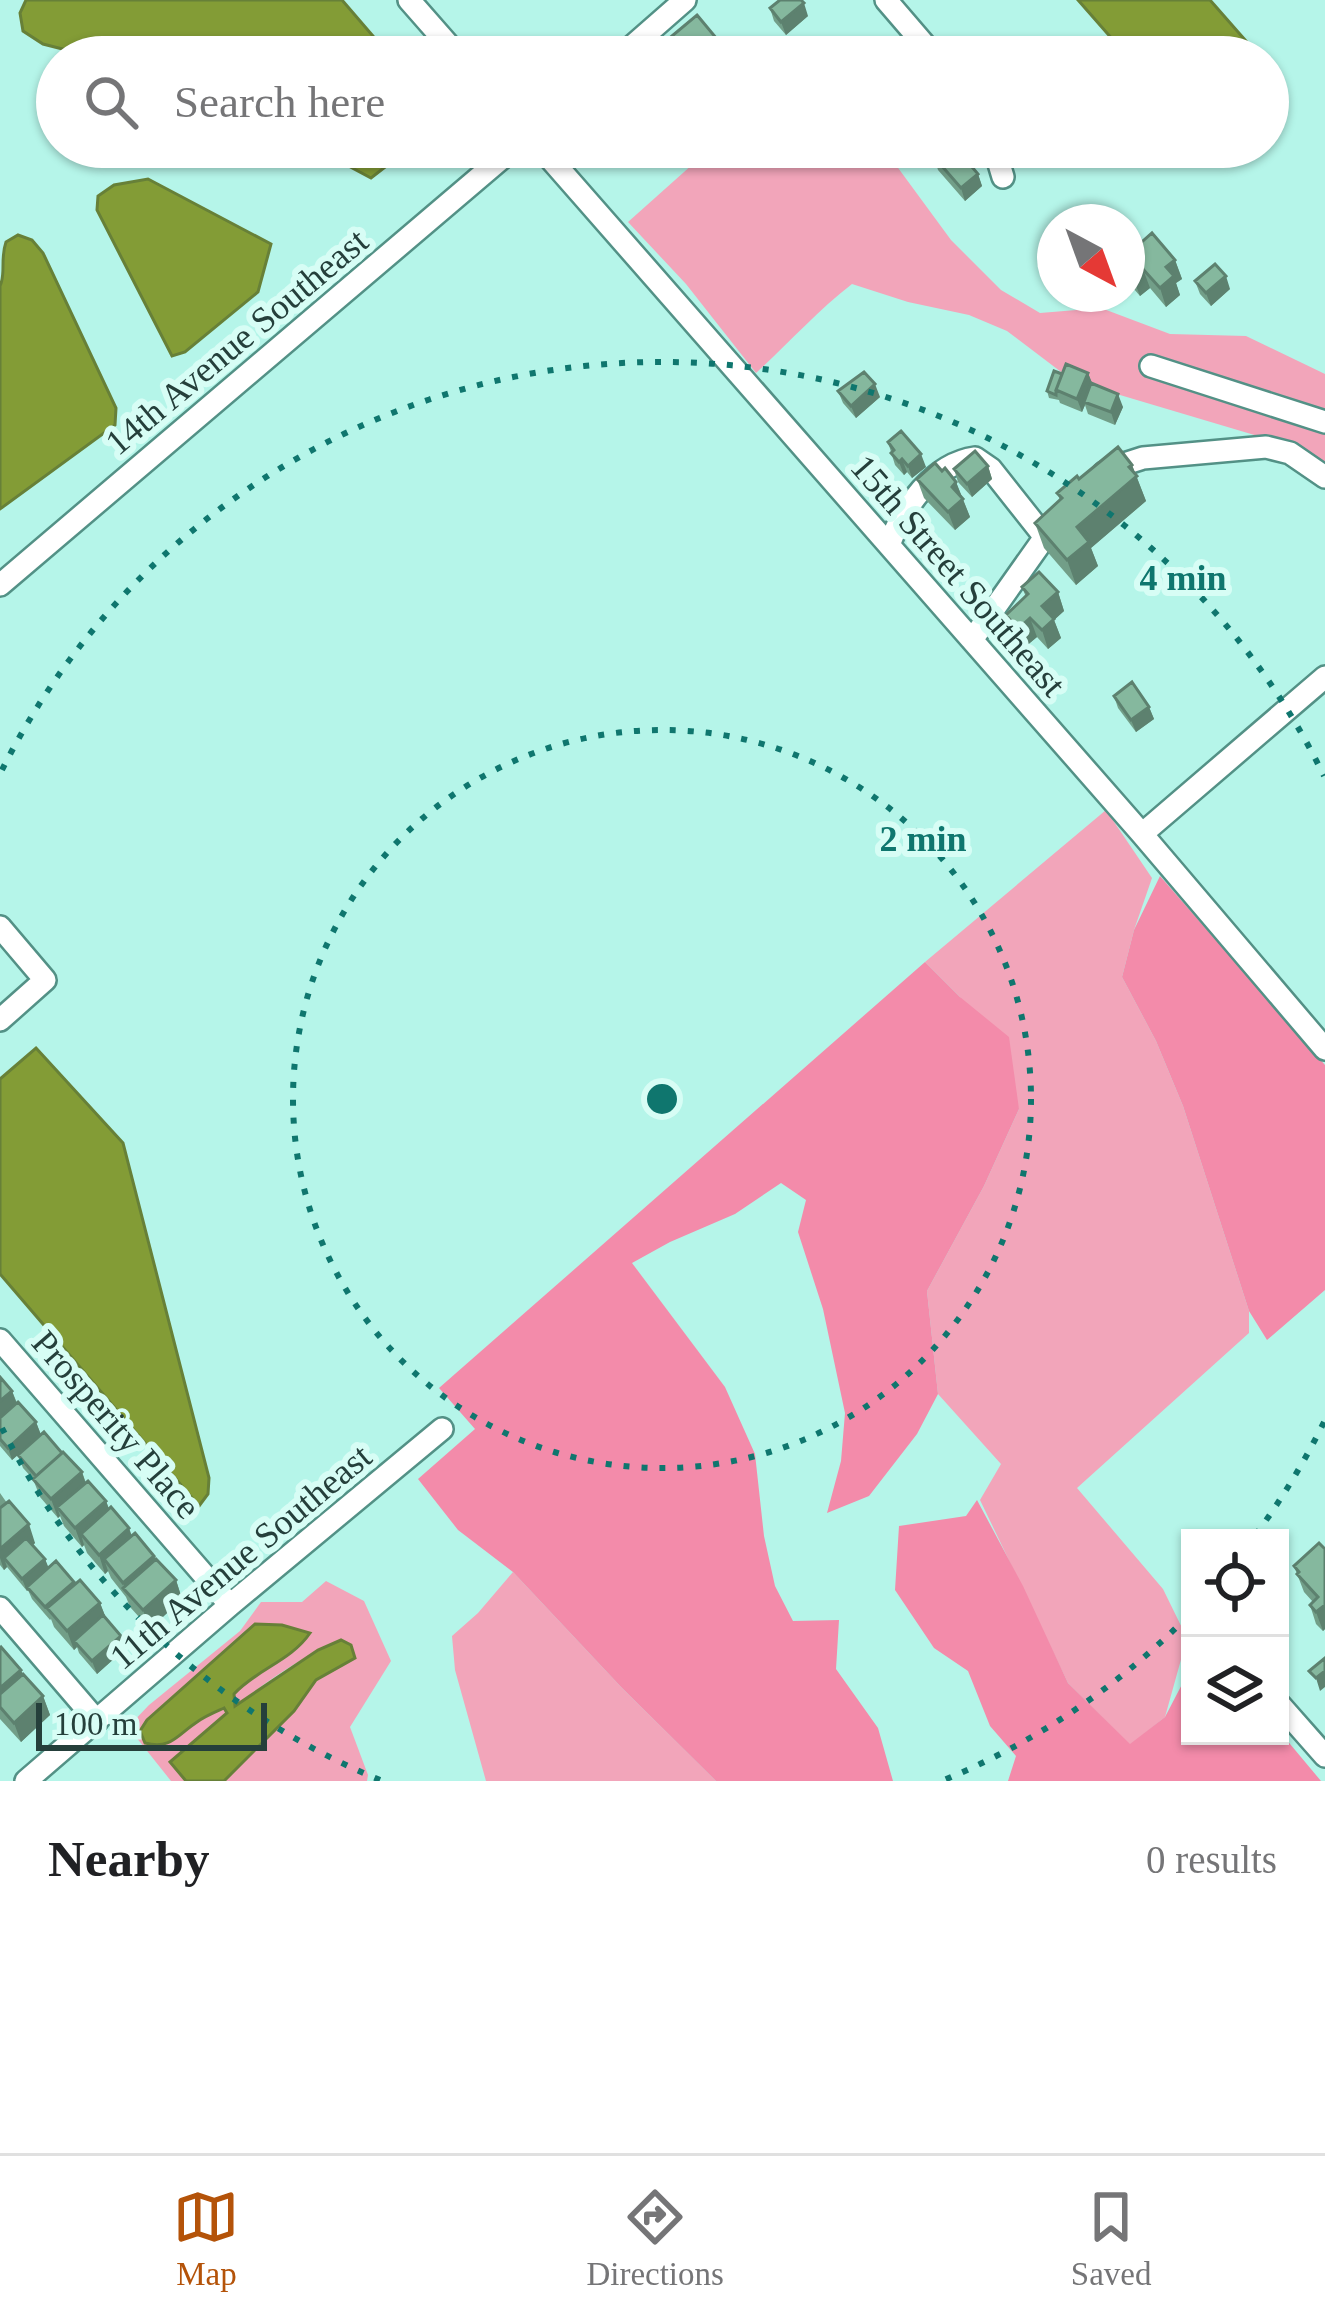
<!DOCTYPE html>
<style>
:root{--surface:#fff;--page:#f6f6f6;--text:#202124;--muted:#757577;--line:#e0e0e0;--accent:#b45309}
body{margin:0;font-family:Georgia,serif;background:var(--page);color:var(--text)}
.controls{position:absolute;right:36px;bottom:36px;display:grid;overflow:hidden;border-radius:0px;box-shadow:0 3px 9px #0004}
.controls button{width:108px;height:108px;display:grid;place-items:center;padding:0;border:0;border-bottom:3px solid var(--line);background:var(--surface);color:var(--text);font:60px sans-serif}
.compass{position:absolute;left:1037px;top:204px;width:108px;height:108px;border-radius:50%;background:var(--surface);box-shadow:0 3px 9px #0004;rotate:139deg}
.scale{position:absolute;left:36px;bottom:30px;width:231px;box-sizing:border-box;padding-left:12px;border:6px solid #253f3b;border-top:0;font-size:33px;line-height:42px;white-space:nowrap;color:#253f3b;-webkit-text-stroke:9px #d7fdf5;paint-order:stroke}
.list{margin:0;padding:0;list-style:none}
h2{display:flex;justify-content:space-between;align-items:center;height:156px;margin:0;padding:0 48px;font-size:51px}
h2 small{font-size:39px;font-weight:400;color:var(--muted)}
.icon{flex:none;width:66px;height:66px;fill:none;stroke:currentColor;stroke-width:2;stroke-linecap:round;stroke-linejoin:round}
.map{position:relative;flex:none;width:1325px;height:1781px;overflow:hidden}
.search{position:absolute;background:var(--surface);box-shadow:0 3px 9px #0004;left:36px;right:36px;top:36px;height:132px;display:flex;align-items:center;gap:30px;box-sizing:border-box;padding:0 42px;border-radius:66px;color:var(--muted);font-size:45px}
.sheet{height:372px;background:var(--surface)}
nav{display:flex;justify-content:space-around;align-items:center;box-sizing:border-box;height:168px;border-top:3px solid var(--line);background:var(--surface);font-size:33px;color:var(--muted)}
nav a{display:grid;justify-items:center;gap:6px}
nav .on{color:var(--accent)}
.map>svg:first-child{display:block}
.green{fill:#f2a5ba}
.forest{fill:#f38baa}
.water{fill:#839c36;stroke:#678038;stroke-width:3}
.lines{fill:none;stroke-linecap:round;stroke-linejoin:round}
.minor-casing{stroke:#539186;stroke-width:26}
.minor{stroke:#fff;stroke-width:21}
.wall{fill:#729e88}
.shaded-wall{fill:#5d816f}
.building{fill:#85b89e;stroke:#5d816f;stroke-width:3}
.ring{fill:none;stroke:#0f766e;stroke-width:6;stroke-dasharray:6 12}
.labels{text-anchor:middle;stroke-width:12;stroke-linejoin:round;paint-order:stroke}
.street-label{font-size:36px;fill:#253f3b;stroke:#d7fdf5}
.centre{fill:#0f766e;stroke:#d7fdf5;stroke-width:6}
.ring-label{font-size:36px;text-anchor:middle;font-weight:bold;fill:#0f766e;stroke:#d7fdf5;stroke-width:12;stroke-linejoin:round;paint-order:stroke}
</style>
<div class="map">
<svg width="1325" height="1781" viewBox="0 0 1325 1781">
<rect width="100%" height="100%" fill="#b5f5e9"/>
<path class="green" d="M712,147H878L893,161L951,240L1001,290L1040,313L1101,308L1170,334L1246,336L1325,374V472L1291,446L1073,381L1007,331L969,315L908,302L852,284C817,311 788,344 756,373L686,284L628,222Z
M1106,810L1152,878L1134,930L1122,977L1156,1041L1183,1106L1249,1311V1333L1077,1488L1163,1589L1187,1638L1165,1717L1130,1745L1068,1683L980,1500L1001,1464L938,1394L927,1291L984,1186L1019,1109L960,997L925,962Z
M513,1572L622,1688L716,1781H486L455,1670L452,1636L478,1613Z
M326,1581L364,1601L391,1661L350,1727L368,1775L367,1781H224L294,1711L316,1680L355,1658L351,1645L340,1640C303,1657 267,1680 235,1707L234,1694L244,1683L299,1648L140,1731L145,1742C171,1751 177,1735 197,1722C205,1716 215,1712 224,1708L228,1713L170,1761L186,1781H171L128,1727L149,1705L240,1631L261,1602H302Z"/>
<path class="forest" d="M1160,876L1325,1065V1290L1267,1340L1249,1311L1183,1106L1156,1041L1122,977L1134,930Z
M925,962L960,997L1009,1037L1019,1109L984,1186L927,1291L938,1394L917,1434L869,1496L827,1513L841,1461L845,1413L823,1309L798,1232L806,1200L781,1183L735,1214L670,1242L632,1263L725,1387L755,1454L764,1536L775,1586L793,1621L839,1620L836,1669L878,1728L893,1781H716L622,1688L513,1572L458,1530L418,1479L475,1429L439,1388Z
M977,1500L1023,1586L1068,1683L1130,1744L1165,1717L1190,1669V1736H1280V1732L1321,1781H1008L1016,1756L990,1726L968,1671L934,1648L895,1590L899,1526L966,1516Z"/>
<path class="water" d="M26,0H342L391,57H94L43,44L23,31L20,13Z
M1078,0H1210L1260,57H1128Z
M313,147H411L371,178Z
M148,179L271,244L258,292L185,352L172,356L97,210L98,196L114,185Z
M18,235L32,240L43,253L116,408L115,425L0,509V286C6,274 0,259 6,242Z
M36,1048L123,1143L209,1478L208,1494L199,1506L0,1274V1079Z
M255,1624L282,1625L310,1633C291,1661 257,1669 234,1694L235,1706L318,1650L341,1640L351,1645L355,1658L316,1680L294,1711L224,1781H186L170,1762L227,1713L224,1708C215,1712 205,1716 197,1722C177,1735 171,1750 145,1743L140,1731L147,1720Z"/>
<g class="lines">
<g class="minor-casing">
<path id="minor" d="M409,0L459,57
M886,0L935,57
M620,57L685,0
M540,147L1142,834L1325,1049
M994,147L1003,177
M1151,366L1325,422
M1104,473L1115,467L1143,458L1266,447L1290,453L1325,477
M889,545C903,508 933,464 975,458L991,469L1044,536
M0,585L515,147
M972,640L1057,520
M1142,834L1325,677
M0,927L45,980L0,1020
M0,1340L230,1605
M0,1608L97,1721
M1280,1705L1325,1756
M26,1781L230,1605L442,1429"/>
</g>
<use href="#minor" class="minor"/>
</g>
<path class="wall" d="M770,8L808,16L786,35L774,21Z
M934,157L978,174L982,186L965,201L938,170Z
M1127,239L1135,248L1175,260L1182,279L1176,283L1180,295L1166,307L1150,288L1140,296L1127,281Z
M1195,281L1230,289L1211,306L1200,294Z
M1088,373L1092,384L1123,407L1115,425L1088,414L1085,405L1082,412L1060,403L1059,400L1049,398L1047,391L1062,374Z
M838,391L880,397L856,418L843,403Z
M888,442L926,467L912,478L907,472L904,475L895,465Z
M1132,465L1146,501L1091,548L1098,566L1076,585L1044,548L1035,523L1060,500L1057,493Z
M988,466L992,479L972,497L958,482L954,469Z
M942,471L956,482L970,517L955,530L924,498L917,479Z
M1022,587L1058,592L1064,611L1054,620L1061,638L1048,649L1037,637L1025,647L1012,634L1006,615L1026,597Z
M1114,696L1149,707L1154,719L1136,732L1118,708Z
M0,1377L12,1391L17,1403L36,1422L41,1435L12,1460L0,1446Z
M62,1453L82,1472L86,1483L106,1501L109,1509L132,1536L154,1556L176,1580L182,1599L150,1629L130,1607L126,1597L111,1578L108,1571L105,1574L87,1553L84,1545L82,1547L64,1526L60,1516L58,1518L40,1497L33,1479L23,1468L18,1455Z
M0,1493L35,1543L33,1545L45,1559L48,1568L74,1582L100,1603L106,1618L121,1636L126,1648L97,1674L79,1653L77,1647L74,1650L54,1627L51,1619L50,1620L32,1599L28,1590L27,1591L7,1567L4,1570L0,1565Z
M1325,1549V1629L1323,1631L1316,1624L1310,1605L1313,1602L1304,1592L1294,1566Z
M0,1648L43,1696L50,1715L21,1742L0,1719Z"/>
<path class="shaded-wall" d="M804,3L808,16L786,35L781,22Z
M717,39L724,57H696Z
M978,174L982,186L965,201L961,188Z
M1175,260L1182,279L1176,283L1180,295L1166,307L1160,288L1166,267Z
M1143,269L1150,288L1140,296L1133,278Z
M1226,276L1230,289L1211,306L1206,293Z
M1088,373L1093,385L1084,402L1085,405L1082,412L1077,399Z
M875,384L880,397L856,418L851,406Z
M1118,394L1123,407L1115,425L1111,412Z
M921,454L926,467L912,478L908,466Z
M902,459L907,472L904,475L899,462Z
M1132,465L1146,501L1091,548L1098,566L1076,585L1067,560L1077,527Z
M988,466L992,479L972,497L967,484Z
M956,482L970,517L955,530L948,512L952,487Z
M1058,592L1064,611L1054,620L1061,638L1048,649L1042,630V606Z
M1030,618L1037,637L1025,647L1018,629Z
M1149,707L1154,719L1136,732L1131,720Z
M12,1391L19,1410L0,1426V1401Z
M36,1422L41,1435L12,1460L8,1448Z
M82,1472L88,1491L57,1507L60,1516L58,1518L51,1499Z
M106,1501L113,1520L81,1534L84,1545L82,1547L75,1528Z
M29,1524L35,1543L10,1565L4,1558L7,1567L4,1570L0,1558V1549Z
M129,1528L136,1547L104,1559L108,1571L105,1574L99,1555Z
M154,1556L161,1575L127,1592L123,1583Z
M45,1559L50,1571L27,1591L22,1579Z
M176,1580L182,1599L150,1629L143,1610Z
M100,1603L107,1621L74,1641L77,1647L74,1650L67,1631Z
M1325,1605V1629L1323,1631L1316,1612Z
M121,1636L126,1648L97,1674L92,1661Z
M21,1670L28,1689L0,1707V1688Z
M1325,1671V1687L1320,1691L1316,1678Z
M43,1696L50,1715L21,1742L14,1723Z"/>
<path class="building" d="M780,0H801L804,3L781,22L770,8Z
M697,15L717,39L696,57H692L686,49L677,57H669L660,46Z
M838,38L853,57H831L824,49Z
M945,147H955L978,174L961,188L934,157Z
M1152,233L1175,260L1166,267L1174,276L1160,288L1143,269L1133,278L1127,271V239L1135,248Z
M1215,264L1226,276L1206,293L1195,281Z
M1066,364L1088,373L1077,399L1056,390Z
M1054,371L1062,374L1056,390V395L1047,391Z
M864,372L875,384L851,406L838,391Z
M1091,383L1118,394L1111,412L1084,402Z
M901,431L921,454L908,466L902,459L899,462L891,453L894,450L888,442Z
M1118,447L1132,465L1129,467L1137,476L1077,527L1089,542L1067,560L1035,523L1062,498L1057,493L1077,476L1079,479Z
M975,451L988,466L967,484L954,469Z
M935,463L942,471L945,468L956,482L952,487L963,499L948,512L917,479Z
M1039,572L1058,592L1042,606L1054,619L1042,630L1030,618L1018,629L1006,615L1028,594L1022,587Z
M1132,682L1149,707L1131,720L1114,696Z
M0,1377L12,1391L0,1401Z
M18,1402L36,1422L8,1448L0,1439V1418Z
M44,1432L62,1453L36,1476L18,1455Z
M63,1452L82,1472L51,1499L33,1479Z
M88,1481L106,1501L75,1528L57,1507Z
M9,1501L29,1524L0,1549V1508Z
M111,1507L129,1528L99,1555L81,1534Z
M135,1533L154,1556L123,1583L104,1559Z
M26,1538L45,1559L22,1579L4,1558Z
M1319,1543L1325,1549V1605L1316,1612L1310,1605L1318,1597L1297,1574L1299,1572L1294,1566Z
M156,1559L176,1580L143,1610L123,1588Z
M56,1561L74,1582L45,1607L27,1587Z
M80,1580L100,1603L67,1631L47,1608Z
M103,1615L121,1636L92,1661L74,1641Z
M1,1647L21,1670L0,1688V1648Z
M1325,1658V1671L1316,1678L1309,1671Z
M23,1674L43,1696L14,1723L0,1707V1694Z"/>
<g class="ring">
<circle cx="662" cy="1099" r="369"/>
<path d="M1324 1422A737 737 0 0 1 1254 1537M1188 1616A737 737 0 0 1 944 1780M380 1780A737 737 0 0 1 2 1428M2 770A737 737 0 0 1 1324 776"/>
</g>
<g class="labels">
<g class="street-label">
<text transform="translate(236 341) rotate(-40)" y="13">14th Avenue Southeast</text>
<text transform="translate(959 575) rotate(49)" y="13">15th Street Southeast</text>
<text transform="translate(117 1424) rotate(49)" y="13">Prosperity Place</text>
<text transform="translate(240 1556) rotate(-40)" y="13">11th Avenue Southeast</text>
</g>
</g>
<circle cx="662" cy="1099" r="18" class="centre"/>
<g class="ring-label">
<text x="1183" y="590">4 min</text>
<text x="923" y="851">2 min</text>
</g>
</svg>
<div class="controls">
<button><svg class="icon" aria-label="locate" viewBox="0 0 24 24"><circle cx="12" cy="12" r="6"/><path d="M12 2v4M12 18v4M2 12h4M18 12h4"/></svg></button>
<button><svg class="icon" aria-label="layers" viewBox="0 0 24 24"><path d="M12 4l9 5-9 5-9-5zM3 14l9 5 9-5"/></svg></button>
</div>
<svg class="compass" viewBox="-18 -18 36 36"><path d="M0-13l5 13h-10z" fill="#e53935"/><path d="M0 13l5-13h-10z" fill="#757577"/></svg>
<div class="scale">100 m</div>
<div class="search"><svg class="icon" aria-label="search" viewBox="0 0 24 24"><circle cx="10" cy="10" r="6"/><path d="M15 15l6 6"/></svg>Search here</div>
</div>
<section class="sheet">
<h2>Nearby<small>0 results</small></h2>
<ul class="list">
</ul>
</section>
<nav>
<a class="on"><svg class="icon" aria-label="map" viewBox="0 0 24 24"><path d="M3 6l6-2 6 2 6-2v14l-6 2-6-2-6 2zM9 4v14M15 6v14"/></svg>Map</a>
<a><svg class="icon" aria-label="directions" viewBox="0 0 24 24"><path d="M12 3l9 9-9 9-9-9zM9 14v-3h6M13 9l2 2-2 2"/></svg>Directions</a>
<a><svg class="icon" aria-label="saved" viewBox="0 0 24 24"><path d="M7 4h10v16l-5-4-5 4z"/></svg>Saved</a>
</nav>
